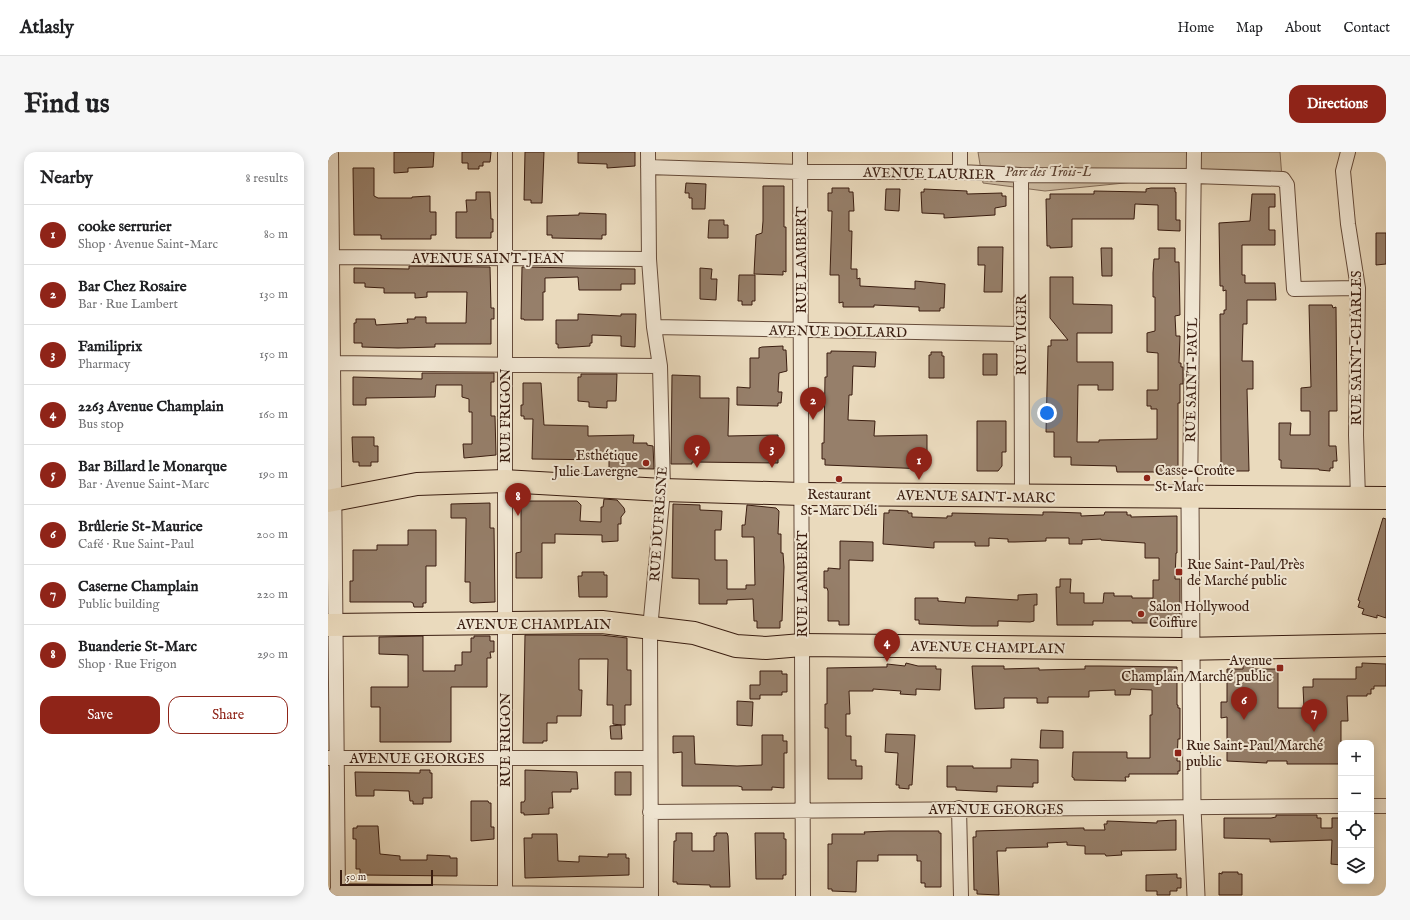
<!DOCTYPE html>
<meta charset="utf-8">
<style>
:root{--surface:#fff;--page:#f6f6f6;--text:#202124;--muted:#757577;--line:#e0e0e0;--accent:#8f2418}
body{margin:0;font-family:"IM FELL English",serif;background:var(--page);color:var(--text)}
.controls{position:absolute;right:12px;bottom:12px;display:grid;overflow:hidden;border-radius:8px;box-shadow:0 2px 10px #0003}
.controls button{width:36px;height:36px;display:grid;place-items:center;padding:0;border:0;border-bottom:1px solid var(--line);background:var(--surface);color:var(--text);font:20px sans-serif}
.scale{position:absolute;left:12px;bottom:10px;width:93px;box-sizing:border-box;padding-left:4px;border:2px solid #3a1d10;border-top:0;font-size:11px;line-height:14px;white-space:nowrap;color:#3a1d10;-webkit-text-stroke:3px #f1e7d4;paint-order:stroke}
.you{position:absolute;left:719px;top:261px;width:14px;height:14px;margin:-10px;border:3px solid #fff;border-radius:50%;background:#1a73e8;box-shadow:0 0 0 6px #1a73e833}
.badge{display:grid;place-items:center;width:26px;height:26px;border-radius:50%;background:var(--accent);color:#fff;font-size:13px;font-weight:700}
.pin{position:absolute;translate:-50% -33px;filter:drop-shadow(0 1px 2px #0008)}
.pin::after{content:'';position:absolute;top:21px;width:14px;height:12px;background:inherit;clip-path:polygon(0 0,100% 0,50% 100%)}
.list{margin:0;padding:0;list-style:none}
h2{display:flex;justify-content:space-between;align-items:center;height:52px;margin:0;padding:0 16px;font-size:17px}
h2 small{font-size:13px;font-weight:400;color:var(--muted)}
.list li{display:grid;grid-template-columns:26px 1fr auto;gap:12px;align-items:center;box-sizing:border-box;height:60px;padding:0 16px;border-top:1px solid var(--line)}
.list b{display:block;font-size:15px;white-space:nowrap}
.list p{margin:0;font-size:13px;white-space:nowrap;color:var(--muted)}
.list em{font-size:13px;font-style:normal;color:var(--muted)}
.actions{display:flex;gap:8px;padding:12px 16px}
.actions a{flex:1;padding:9px 0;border:1px solid var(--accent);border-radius:12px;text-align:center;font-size:14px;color:var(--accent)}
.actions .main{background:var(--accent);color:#fff}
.icon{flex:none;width:22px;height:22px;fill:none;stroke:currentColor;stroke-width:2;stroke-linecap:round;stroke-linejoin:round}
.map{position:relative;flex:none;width:1058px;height:744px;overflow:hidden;border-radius:12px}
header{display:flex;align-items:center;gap:24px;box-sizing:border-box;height:56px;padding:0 20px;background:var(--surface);border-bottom:1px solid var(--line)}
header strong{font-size:19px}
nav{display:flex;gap:22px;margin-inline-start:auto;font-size:14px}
.intro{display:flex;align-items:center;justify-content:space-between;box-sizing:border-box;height:96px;padding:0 24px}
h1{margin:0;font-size:28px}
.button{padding:10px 18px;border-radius:12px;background:var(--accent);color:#fff;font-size:14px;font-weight:700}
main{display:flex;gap:24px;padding:0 24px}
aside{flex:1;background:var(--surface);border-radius:12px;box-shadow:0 2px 10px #0003}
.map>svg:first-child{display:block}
.green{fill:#ccbaa0;stroke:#836c58}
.building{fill:#967f6a;stroke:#3a1d10}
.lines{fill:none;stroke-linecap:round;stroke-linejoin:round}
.minor-casing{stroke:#664c3b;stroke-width:16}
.tertiary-casing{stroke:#664c3b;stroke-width:19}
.primary-casing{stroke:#3a1d10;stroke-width:24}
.minor{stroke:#f1e7d4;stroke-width:14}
.tertiary{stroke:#f1e7d4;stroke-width:17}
.primary{stroke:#eadabd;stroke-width:22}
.poi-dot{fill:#8f2418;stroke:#f1e7d4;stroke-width:1.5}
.labels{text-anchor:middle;stroke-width:4;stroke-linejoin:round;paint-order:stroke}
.park-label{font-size:14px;font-style:italic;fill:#5e4434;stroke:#f1e7d4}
.street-label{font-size:14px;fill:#3a1d10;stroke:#f1e7d4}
.poi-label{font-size:14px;fill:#3a1d10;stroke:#f1e7d4;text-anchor:start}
</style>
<header>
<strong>Atlasly</strong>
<nav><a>Home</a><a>Map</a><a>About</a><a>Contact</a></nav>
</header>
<div class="intro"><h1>Find us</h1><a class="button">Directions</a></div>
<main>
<aside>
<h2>Nearby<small>8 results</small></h2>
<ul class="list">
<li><span class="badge">1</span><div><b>cooke serrurier</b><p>Shop · Avenue Saint-Marc</p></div><em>80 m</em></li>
<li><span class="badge">2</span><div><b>Bar Chez Rosaire</b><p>Bar · Rue Lambert</p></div><em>130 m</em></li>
<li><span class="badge">3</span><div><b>Familiprix</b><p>Pharmacy</p></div><em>150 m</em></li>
<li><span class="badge">4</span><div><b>2263 Avenue Champlain</b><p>Bus stop</p></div><em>160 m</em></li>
<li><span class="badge">5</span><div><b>Bar Billard le Monarque</b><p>Bar · Avenue Saint-Marc</p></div><em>190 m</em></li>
<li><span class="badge">6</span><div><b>Brûlerie St-Maurice</b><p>Café · Rue Saint-Paul</p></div><em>200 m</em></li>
<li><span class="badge">7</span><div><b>Caserne Champlain</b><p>Public building</p></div><em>220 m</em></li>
<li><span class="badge">8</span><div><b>Buanderie St-Marc</b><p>Shop · Rue Frigon</p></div><em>290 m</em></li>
</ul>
<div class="actions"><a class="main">Save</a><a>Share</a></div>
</aside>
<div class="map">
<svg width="1058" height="744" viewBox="0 0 1058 744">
<rect width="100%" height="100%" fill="#eadabd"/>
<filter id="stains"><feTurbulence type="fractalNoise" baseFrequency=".005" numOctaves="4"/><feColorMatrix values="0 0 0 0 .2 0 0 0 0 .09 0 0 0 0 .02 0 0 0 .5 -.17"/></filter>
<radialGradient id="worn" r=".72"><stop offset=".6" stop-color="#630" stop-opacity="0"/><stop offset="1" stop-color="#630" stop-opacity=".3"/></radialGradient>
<path class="green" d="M650,0H952L954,26L866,24L717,39L655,31Z"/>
<path class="building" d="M66,0H106L105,15L80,16V20L66,21Z
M134,0H163L162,10H155V14H151V17H140V11H134Z
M197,0H216L214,51H203V48H196Z
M250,0H307V14L279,16V12L250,11Z
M25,16H46V44L50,46H84V45L102,44V60H108V83H103V87H53V83H26Z
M358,31L378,32L377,57H364V46H361V41H357Z
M435,34H456V75H458V120L455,119V123L426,122L428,83L434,81L435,69Z
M504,36H521V40H525L526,59H521V79H524L523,117H529V127L532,126V134L587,137V129L617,132L616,156H612V159H591V155L546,153V155H515V150L511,151V123H502L504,59H500V41H504Z
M823,36H847V40H848V68H852V79L830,78V53L807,52L806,67H744V95L722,96V94H719L718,47H722V42H766V39L818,40V37Z
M558,37H572L571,59L557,58Z
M596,37L639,39V42L674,41V44H678V54L667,56V63L616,66V62L594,61L593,40H596Z
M148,40H162L163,67H165V80H163V86H128V60H139L138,48H148Z
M924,42H947V55H941V78H947V93H914V123H917V131H947L948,148H919V172H915L914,209H925V237H919L921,319H893L892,162H896V158H898V138L895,139V134H892L891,71L922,69Z
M251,61L278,62V83H274V87L224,86V83H219V64L251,63Z
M381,68H396V73H400V86H380Z
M1048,81H1058V112L1048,113Z
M650,95H675L674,140H656L657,113H650Z
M773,96H784V124H774Z
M831,96H847V110H851L852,163L847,164L848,184H852L851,211H853V215H855V232H852V251H850V320H789L788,314L743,313V305H726V280H718L720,194H723V188H740L722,166V125H745V152L784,153V181H749V210H785V238H770V233H750L749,290H771V288L829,287V257H823V254H819V238H830V201L819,200V181L827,179V145H825V121L826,107H831Z
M81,114L162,115L163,156H166V167H163V192H107V195L70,196L34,195V191H26V171H28V167H47L48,173L80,171L79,167H87V165H98V171H138L139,140H99V145L87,146V141H56V136L37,135V131H26V116L81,117Z
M194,115L307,117V132H293V138H251L250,125L217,126V140H215V168H196V167H193Z
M372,116L384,117L383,127H389L388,148L372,147Z
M411,123H427V149H424V153H414V149H410Z
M981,153H1004L1005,156L1008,155L1009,259H1001V294H1008L1009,309H1005V316H1002V319L991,318V317L953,316V308H951V271H963L962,283H982V259H973V236L983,235Z
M250,162L293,164V162H308L307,195L293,194V184L264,183V191H262V194L230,196V192H228V168H250Z
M455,194V198H458L459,219L451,221L450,240H454L453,251H450V254L409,253V235L422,236V206H431V196L434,195Z
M503,199L548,200L547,215L525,214L524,243H521L520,268L547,269L546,284L599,283V317L497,313V307H494V291H496L497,225H499V201H503Z
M603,200H614V204H616V226H601V203H603Z
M655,202H669V223H655Z
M94,221H166V230H163V264H167L168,303L136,306L135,292H144V260H141V247L134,245V233H108L107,245L38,246V253H25V225L94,227Z
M253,222H289L288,249H279V256L261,255V250L250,249V225H253Z
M344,223L372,224V246H401L400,284L450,283V311L364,310V312H343Z
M195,231H213L216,273L260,274V284L306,283L305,291H319V293L325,294L326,317L281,316V308L204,307L205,267H196V264H193V253H195Z
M649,269H678V300H674V314L670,319H649Z
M24,285H46V294H50V310H43V314H31V310H25Z
M276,347L289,348L296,356L297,360L293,365V372H290V389L274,390V383L227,382V391H214V426H188V401L193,400V349H249L253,353L252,369L273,370V355H275Z
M162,351V376H166L167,450L145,451L142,450V430H137L138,370V366H123V352Z
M345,352L372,353V358L394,359L393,378H387V408H399V437H418V433H427L426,385H414V373H417L419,353L448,356L451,359L450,382H453V401H455L456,415L454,469H452V476H429V469H426L425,447L399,448V452H371V427L344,426Z
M561,358L580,359V361H584V365L619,366V364H624V361L715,363V360H725L753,361V364L776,363L777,360H799V363H803V365L849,364V401H848L847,427H852V474H829V471H804V469H765V473H729L728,435H732V427H743L742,441H756V451H775L776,441H786V444H804V446H825V428H831V406H817V391L773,388V387L754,388V392H741V386H718V389L687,390H680V387L661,386V394H647V390H606V396L555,392L556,361H561Z
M1055,366L1058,367V466L1049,463V466L1034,462L1036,457L1030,455L1032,449L1030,448Z
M80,378H108V414H98V451H95V455H86L85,451L83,450H22V429H25V398H49V393H80Z
M512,389L545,390V409L521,408V473H511V469H500V439L499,436H496V419H500V416L512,417Z
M254,420H276V423H279V445H251L250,424H254Z
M709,442V453H706V469L702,470L670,469V474H644L591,472V468H587V446H610V449L637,451L638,445L690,448V443Z
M197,483H273L299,486V518H303V553H297V573H293L294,587H283L282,574L293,573L285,572V553H279L280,507H251V538H254L253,564H229V571H219V589H215V591H195Z
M95,484V519H127V513H134V500H143V486H146V484H162V489H166V500H162L163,506H159V535H123V590H52V555H43V535H80V503L51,502V485Z
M578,511L590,514H608V517H613L612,538L588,537V543L572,542L573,539L545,537V539H521L522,562H518V584H523V608H528V614H534V627H500V576H497V552H499V516L555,515H559V512L577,514Z
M1034,511L1058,512V534H1046V537H1043V542H1039V544H1019L1020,569H1013V612H959V609H939V611L899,609V565L893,566V550H899V517H915V513H925V517H950V556H976L975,535H985V527H1028V515H1034Z
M644,514H676V517L711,516V518L757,517V514H773L849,515V553H850V556H852V587H850L849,609H852V619H850V622H801V625H797L798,629L746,628V626L744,625L745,600H799V606H822V563H824V538L803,537L802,543H787V538L761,539V545H720V551H709V546H676V556L647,557Z
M432,519H454V522H459V540H454V543H432V547H422V533H432Z
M409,549L425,550L424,574L409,573Z
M713,578L735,579V596H712Z
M558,582L587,583L584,633H581V637L571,636V633H568L570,601L557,600Z
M434,583H455V589H459V601H456V636L444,635V638H414V635L410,634H354V600L345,601V584H366L367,612L409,614L434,613Z
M683,607L710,608V631H705V635L669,634V640L628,638V635H619V614H645V616H683Z
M92,618H102V621H104V646H95V652H85V649H82L81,639L46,638V644H28L27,620L92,621Z
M197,618L249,620L250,637H243V640H224L225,656H221V662L196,663V661H193V650H196L197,648Z
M287,620H303V643H287Z
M143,649H160L161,651H163V675H166V687L143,689Z
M948,663H989V666H993V676H1004V666H1013V713L1003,712L1004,688L942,690V687L896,686V666H943L948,665Z
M848,668V698L793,699L794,703L778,704L777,702H757V694L739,693V690L719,691L720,695L678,696V699H669L671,743L649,742V738H646L645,685H648V679L752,676H756V678H777L776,672H779V669L829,671V669Z
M29,674H50L52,702L72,704V708H99V703L122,704V706H129V724L32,723V717H28V687H25V676H29Z
M561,679H611V681H613V735H597V731H593V709H589V703H550V709H529L528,740L504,739V737H500V692H504V682H537L536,680Z
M348,681H364V699H386V684H388V681H399L400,684L402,735H382V733L349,732V730H345L346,689H348Z
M427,681H456V687H458V723H455V727H428Z
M204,682H229L230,709L251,710V704L280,705V702H298V706H301V723L197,726L196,686H204Z
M894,720H910V722H914V743H891V721L894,722Z
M849,722V726H853V736H849V739H842V743H829V739H818V723Z"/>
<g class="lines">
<g class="minor-casing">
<path id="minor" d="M3,0L10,744
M177,0V744
M320,0L321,107L326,175L332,214L335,338L322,477L323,744
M472,0L475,744
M1020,0L1015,19L1020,72L1030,136L1028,283L1030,346
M320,15L472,20H632L693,23L866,24L955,27L959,33L966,137L1030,136
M632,20V0
M693,23L694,344
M0,105L321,107
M326,175L693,182
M0,211L332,214
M862,346L866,0
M0,606H322
M1043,654H1058
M631,656L633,744
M322,660L1013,654
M9,739L323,743"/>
</g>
<g class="tertiary-casing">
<path id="tertiary" d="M862,346L864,656L868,744"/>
</g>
<g class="primary-casing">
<path id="primary" d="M0,349L89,332L177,329L335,338L474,342L1058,346
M0,473L274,470L366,481L408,494L438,496L474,493L852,497L1058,493"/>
</g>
<use href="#minor" class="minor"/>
<use href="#tertiary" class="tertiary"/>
<use href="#primary" class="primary"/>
</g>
<g class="poi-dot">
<circle cx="318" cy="311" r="4"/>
<circle cx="819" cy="326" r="4"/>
<circle cx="511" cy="327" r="4"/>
<rect x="847" y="416" width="8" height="8" rx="2"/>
<circle cx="813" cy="462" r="4"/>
<rect x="948" y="512" width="8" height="8" rx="2"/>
<rect x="846" y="597" width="8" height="8" rx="2"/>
</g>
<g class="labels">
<g class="park-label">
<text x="720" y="24">Parc des Trois-L</text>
</g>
<g class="street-label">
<text transform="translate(601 21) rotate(1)" y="5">AVENUE LAURIER</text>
<text x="160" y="111">AVENUE SAINT-JEAN</text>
<text transform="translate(473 108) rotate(-90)" y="5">RUE LAMBERT</text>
<text transform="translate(510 179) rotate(1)" y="5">AVENUE DOLLARD</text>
<text transform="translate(693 183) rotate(-90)" y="5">RUE VIGER</text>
<text transform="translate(1028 196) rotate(-90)" y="5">RUE SAINT-CHARLES</text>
<text transform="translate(863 228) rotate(-89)" y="5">RUE SAINT-PAUL</text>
<text transform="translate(177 264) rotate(-90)" y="5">RUE FRIGON</text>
<text transform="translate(648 344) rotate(1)" y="5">AVENUE SAINT-MARC</text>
<text transform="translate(330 372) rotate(-86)" y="5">RUE DUFRESNE</text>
<text transform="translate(474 432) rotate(-90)" y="5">RUE LAMBERT</text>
<text x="206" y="477">AVENUE CHAMPLAIN</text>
<text transform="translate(660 495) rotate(1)" y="5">AVENUE CHAMPLAIN</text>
<text transform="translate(177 588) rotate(-90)" y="5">RUE FRIGON</text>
<text x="89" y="611">AVENUE GEORGES</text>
<text x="668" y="662">AVENUE GEORGES</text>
</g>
<g class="poi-label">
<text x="310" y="308" text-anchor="end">Esthétique<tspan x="310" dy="16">Julie Lavergne</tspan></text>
<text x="827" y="323">Casse-Croûte<tspan x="827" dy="16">St-Marc</tspan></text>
<text x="511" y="347" text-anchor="middle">Restaurant<tspan x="511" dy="16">St-Marc Déli</tspan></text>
<text x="859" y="417">Rue Saint-Paul/Près<tspan x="859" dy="16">de Marché public</tspan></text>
<text x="821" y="459">Salon Hollywood<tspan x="821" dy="16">Coiffure</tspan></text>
<text x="944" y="513" text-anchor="end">Avenue<tspan x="944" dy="16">Champlain/Marché public</tspan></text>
<text x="858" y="598">Rue Saint-Paul/Marché<tspan x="858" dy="16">public</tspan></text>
</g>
</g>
<rect width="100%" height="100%" filter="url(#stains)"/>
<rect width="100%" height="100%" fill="url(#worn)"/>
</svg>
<div class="controls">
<button>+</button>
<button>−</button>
<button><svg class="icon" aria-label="locate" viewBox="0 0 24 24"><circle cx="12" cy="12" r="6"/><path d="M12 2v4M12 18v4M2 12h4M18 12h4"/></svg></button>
<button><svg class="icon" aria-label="layers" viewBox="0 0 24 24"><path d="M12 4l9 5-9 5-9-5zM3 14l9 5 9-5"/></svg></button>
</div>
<div class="scale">50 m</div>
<div class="you"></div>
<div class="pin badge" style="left:591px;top:328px">1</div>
<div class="pin badge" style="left:485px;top:268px">2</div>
<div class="pin badge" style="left:444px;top:316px">3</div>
<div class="pin badge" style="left:559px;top:510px">4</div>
<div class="pin badge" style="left:369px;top:316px">5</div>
<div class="pin badge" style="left:916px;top:568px">6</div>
<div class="pin badge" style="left:986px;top:580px">7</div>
<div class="pin badge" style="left:190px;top:364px">8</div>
</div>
</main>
